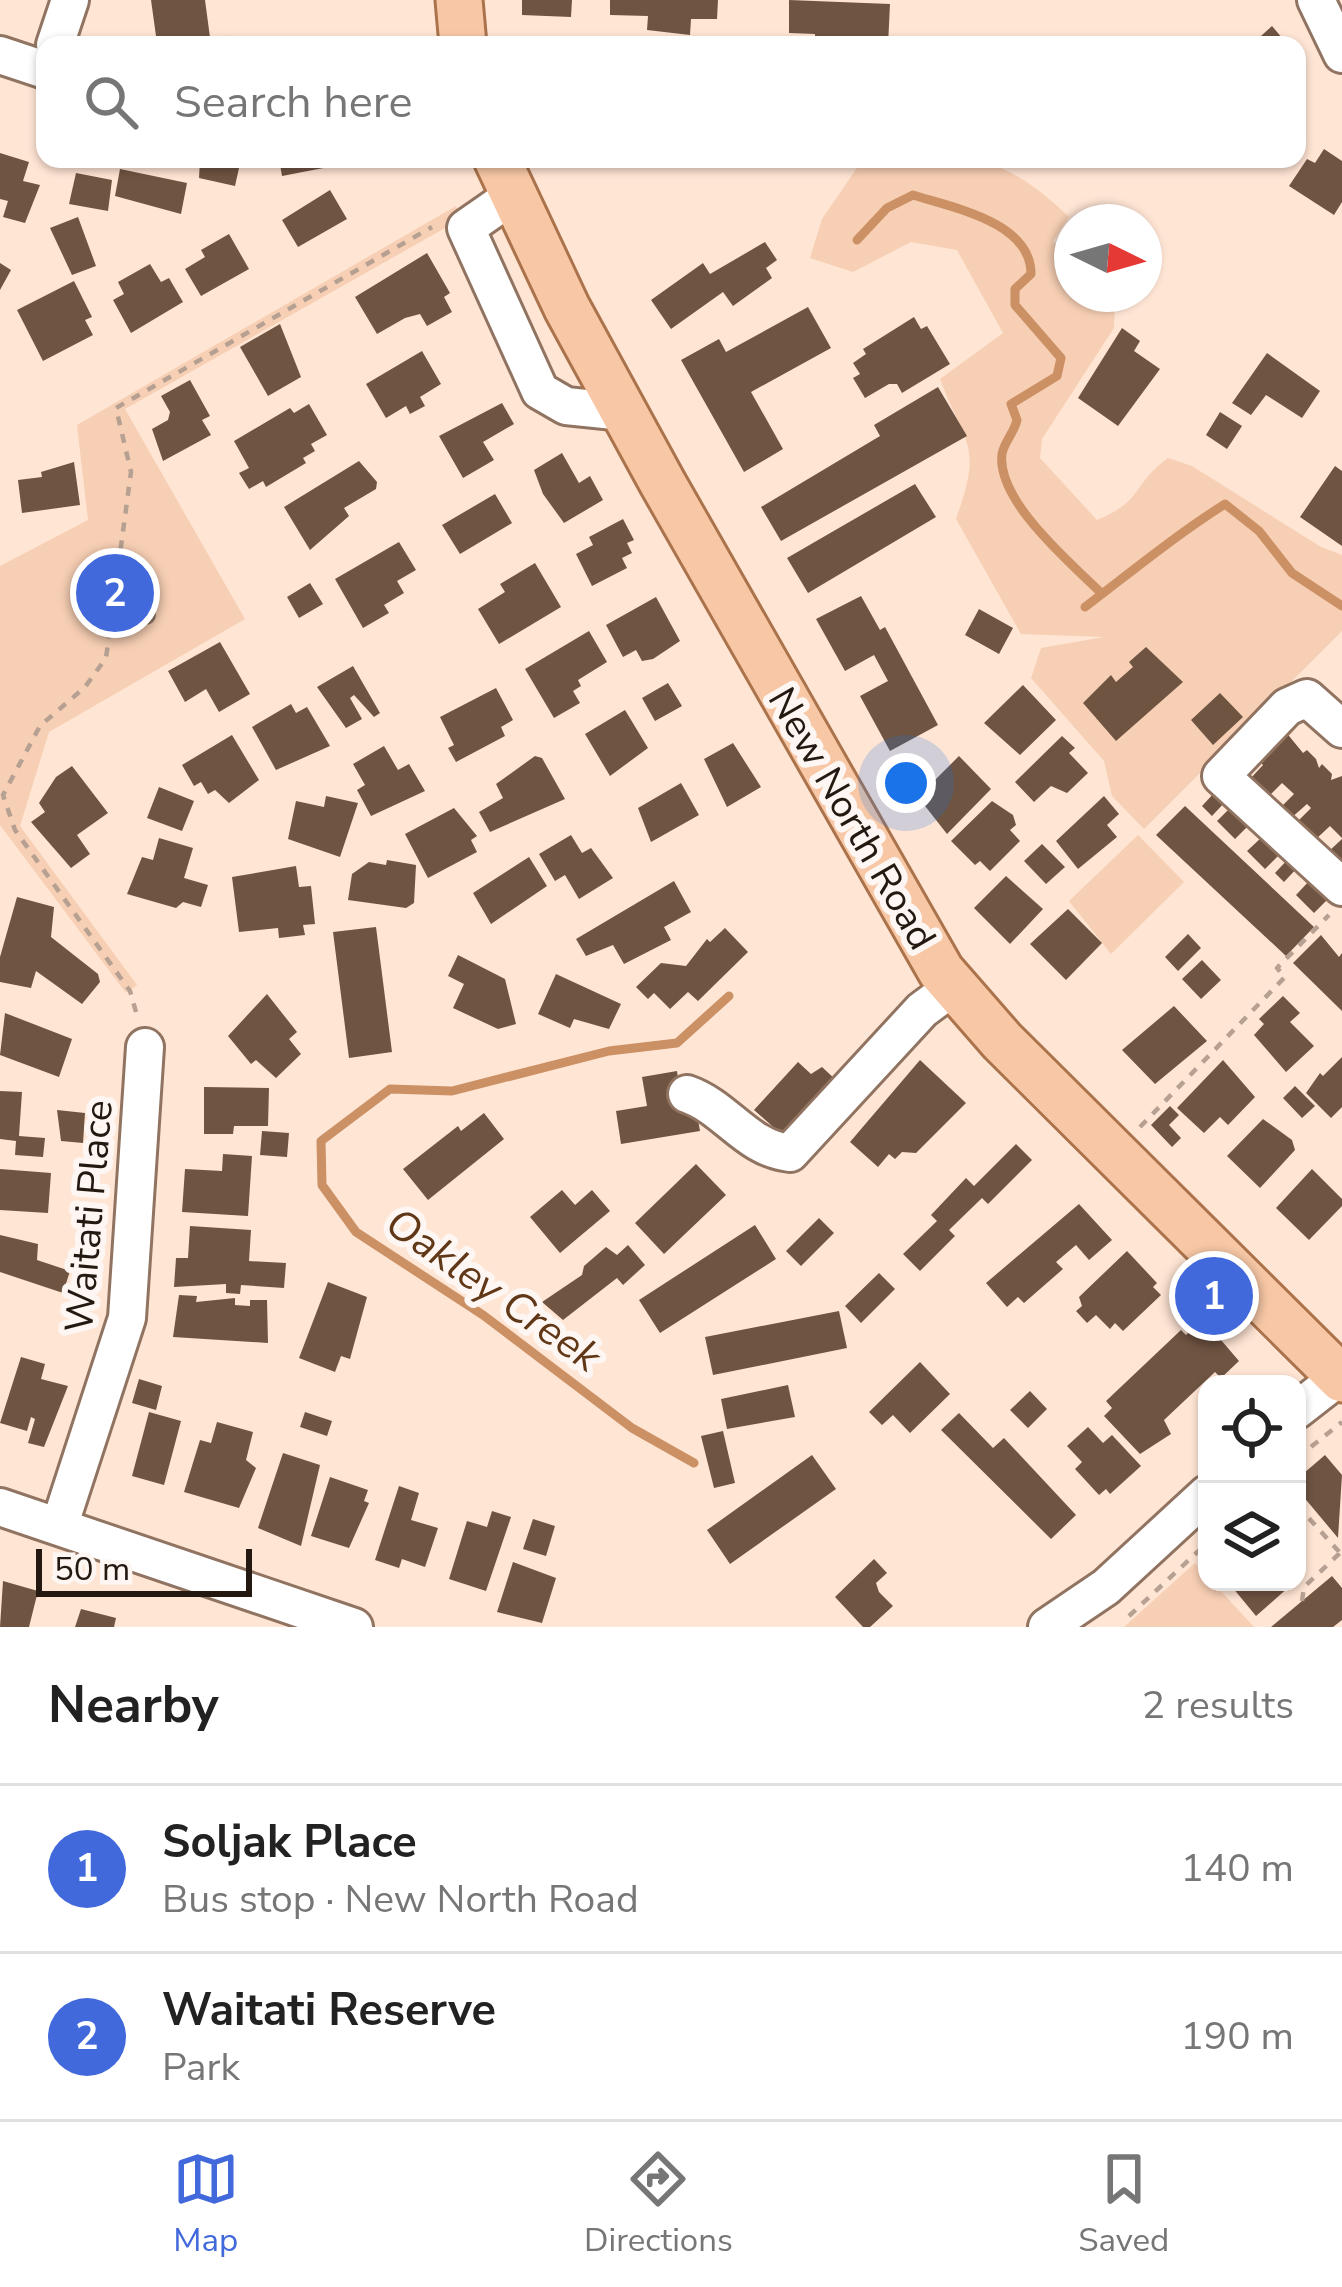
<!DOCTYPE html>
<meta charset="utf-8">
<style>
:root{--surface:#fff;--page:#f2f2f2;--text:#222;--muted:#767676;--line:#e0e0e0;--accent:#4169db}
body{margin:0;font-family:"Nunito Sans",sans-serif;background:var(--page);color:var(--text)}
.controls{position:absolute;right:36px;bottom:36px;display:grid;overflow:hidden;border-radius:24px;box-shadow:0 3px 9px #0004}
.controls button{width:108px;height:108px;display:grid;place-items:center;padding:0;border:0;border-bottom:3px solid var(--line);background:var(--surface);color:var(--text);font:60px sans-serif}
.compass{position:absolute;left:1054px;top:204px;width:108px;height:108px;border-radius:50%;background:var(--surface);box-shadow:0 3px 9px #0004;rotate:95deg}
.scale{position:absolute;left:36px;bottom:30px;width:216px;box-sizing:border-box;padding-left:12px;border:6px solid #241911;border-top:0;font-size:33px;line-height:42px;white-space:nowrap;color:#241911;-webkit-text-stroke:9px #fdf6f2;paint-order:stroke}
.you{position:absolute;left:906px;top:783px;width:42px;height:42px;margin:-30px;border:9px solid #fff;border-radius:50%;background:#1a73e8;box-shadow:0 0 0 18px #1a73e833}
.badge{display:grid;place-items:center;width:78px;height:78px;border-radius:50%;background:var(--accent);color:#fff;font-size:39px;font-weight:700}
.pin{position:absolute;translate:-50% -50%;border:6px solid #fff;box-shadow:0 3px 12px #0006}
.list{margin:0;padding:0;list-style:none}
h2{display:flex;justify-content:space-between;align-items:center;height:156px;margin:0;padding:0 48px;font-size:51px}
h2 small{font-size:39px;font-weight:400;color:var(--muted)}
.list li{display:grid;grid-template-columns:78px 1fr auto;gap:36px;align-items:center;box-sizing:border-box;height:168px;padding:0 48px;border-top:3px solid var(--line)}
.list b{display:block;font-size:45px;white-space:nowrap}
.list p{margin:0;font-size:39px;white-space:nowrap;color:var(--muted)}
.list em{font-size:39px;font-style:normal;color:var(--muted)}
.icon{flex:none;width:66px;height:66px;fill:none;stroke:currentColor;stroke-width:2;stroke-linecap:round;stroke-linejoin:round}
.map{position:relative;flex:none;width:1342px;height:1627px;overflow:hidden}
.search{position:absolute;background:var(--surface);box-shadow:0 3px 9px #0004;left:36px;right:36px;top:36px;height:132px;display:flex;align-items:center;gap:30px;box-sizing:border-box;padding:0 42px;border-radius:24px;color:var(--muted);font-size:45px}
.sheet{height:492px;background:var(--surface)}
nav{display:flex;justify-content:space-around;align-items:center;box-sizing:border-box;height:168px;border-top:3px solid var(--line);background:var(--surface);font-size:33px;color:var(--muted)}
nav a{display:grid;justify-items:center;gap:6px}
nav .on{color:var(--accent)}
.map>svg:first-child{display:block}
.green{fill:#f7cfb4}
.lines{fill:none;stroke-linecap:round;stroke-linejoin:round}
.stream{stroke:#cc9065;stroke-width:9}
.building{fill:#6f5442}
.minor-casing{stroke:#907461;stroke-width:42}
.major-casing{stroke:#ab734c;stroke-width:51}
.path{stroke:#b5a092;stroke-width:4.5;stroke-dasharray:9 9;stroke-linecap:butt}
.minor{stroke:#fff;stroke-width:36}
.major{stroke:#f8c8a6;stroke-width:45}
.tree{fill:#947a68}
.labels{text-anchor:middle;stroke-width:12;stroke-linejoin:round;paint-order:stroke}
.street-label{font-size:39px;fill:#241911;stroke:#fdf6f2}
.water-label{font-size:42px;font-style:italic;fill:#603717;stroke:#fdf6f2}
</style>
<div class="map">
<svg width="1342" height="1627" viewBox="0 0 1342 1627">
<rect width="100%" height="100%" fill="#ffe5d4"/>
<path class="green" d="M863,159C961,159 992,143 1069,217L1053,241L1072,265V294H1104L1115,303L1114,328L1042,439L1040,458L1097,520C1145,500 1131,485 1168,458L1192,466L1321,547L1342,555V631L1144,829L1112,796L1104,761L1031,678L1041,648L1104,637L1021,634L956,519C983,443 966,448 940,379L1003,333L957,250L911,242L853,272L810,258L822,219Z
M456,206L461,219L125,409L245,619L49,732L20,826L137,985L126,993L0,825V566L88,520L77,425Z
M1138,835L1184,882L1111,954L1069,901Z
M1195,1563L1254,1627H1124Z"/>
<g class="lines">
<path class="stream" d="M857,240L887,208L913,195C954,208 1031,222 1031,274L1015,289V305L1061,358L1057,376L1011,404L1017,420C1014,433 1004,442 1002,454C996,501 1072,564 1102,594
M1085,607C1131,572 1176,535 1225,504L1259,531L1292,573L1342,606
M694,1463L632,1428L483,1315L356,1232L322,1185L321,1141L390,1089L452,1091L609,1051L677,1043L729,996"/>
</g>
<path class="building" d="M151,0H205L211,45H122V41L156,36Z
M522,0H572L571,17L522,15Z
M610,0H718L717,19H691L690,35L647,30L648,16L610,15Z
M789,0L890,4L888,45H815V34L789,33Z
M1272,26L1288,45H1251Z
M1324,149L1342,161V202L1334,215L1289,186L1307,159L1315,163Z
M0,153L29,162L23,181L40,185L25,223L3,217L8,201L0,199Z
M200,159H241L235,186L199,178Z
M279,159H338L339,165L282,176Z
M120,169L187,183L181,214L115,196Z
M76,173L112,180L108,211L69,204Z
M330,190L347,219L298,247L282,220Z
M78,217L96,266L72,275L50,228Z
M229,234L249,269L201,296L185,269L205,257L201,250Z
M765,242L777,260L766,268L772,278L733,306L723,292L671,329L651,300L703,263L710,274Z
M427,253L450,293L444,297L452,312L427,326L420,314L405,318L377,334L355,297Z
M0,263L11,270L0,290Z
M150,264L161,282L169,278L183,302L131,333L113,300L124,294L118,282Z
M74,281L92,317L85,320L93,335L43,361L17,310Z
M808,307L831,348L751,392L783,449L744,472L681,360L719,339L726,352Z
M914,317L921,329L927,326L950,364L902,393L897,384H889L865,398L853,378L860,374L853,363L866,354L863,349Z
M280,324L301,377L268,396L240,347Z
M1122,328L1140,341L1134,351L1160,369L1118,426L1078,398Z
M422,351L441,384L420,397L425,406L410,414L406,406L386,418L366,384Z
M1267,353L1320,391L1302,418L1266,395L1251,415L1232,403Z
M190,380L210,416L202,420L211,435L163,461L152,429L168,420L170,412L161,396Z
M938,387L967,436L781,541L761,507L880,436L874,425Z
M502,403L514,424L483,442L494,460L463,478L439,436Z
M309,404L327,435L311,444L315,451L303,458L306,463L266,487L263,481L249,489L239,473L249,468L234,441L290,408L294,413Z
M1220,412L1242,426L1227,449L1206,435Z
M562,453L579,483L590,476L603,500L564,523L543,494L534,470Z
M359,461L377,482L376,489L344,508L349,516L310,550L284,507Z
M74,462L80,505L22,513L18,480L42,477L41,472Z
M1335,466L1342,471V546L1300,517Z
M915,484L936,517L808,593L787,558Z
M495,494L512,523L460,554L442,525Z
M623,519L634,540L627,543L632,553L622,558L627,568L592,586L576,554L593,545L589,537Z
M399,542L416,570L397,581L404,593L384,605L389,613L363,628L335,579Z
M535,563L561,607L499,644L478,609L505,592L500,584Z
M310,583L323,604L299,618L287,597Z
M861,596L880,630L885,627L938,725L890,751L860,696L888,681L874,655L845,671L816,619Z
M656,597L680,641L653,659L642,661L636,650L623,657L606,625Z
M979,609L1013,628L999,654L965,635Z
M589,631L607,662L578,680L581,686L573,691L580,703L554,718L525,669Z
M220,642L250,694L219,712L206,689L185,702L168,671Z
M1146,647L1183,682L1116,741L1083,703L1111,675L1116,682L1133,667L1129,662Z
M353,666L380,713L374,717L354,695L350,698L362,719L346,728L317,687Z
M668,683L682,706L655,721L642,698Z
M1023,685L1056,720L1020,755L984,723Z
M496,688L513,720L501,727L505,736L456,762L448,748L454,745L440,717Z
M1220,693L1243,717L1213,745L1191,720Z
M291,704L296,713L307,707L330,746L276,770L252,727Z
M625,710L648,748L610,776L585,734Z
M1285,731L1303,753L1307,750L1316,759L1319,768L1322,764L1332,774L1331,780L1342,776V838L1330,826L1316,839L1298,821L1311,808L1307,804L1290,819L1280,808L1294,794L1282,783L1268,797L1250,779L1263,765L1258,759Z
M232,735L259,780L229,803L215,790L208,794L201,782L194,786L182,765Z
M1062,736L1075,748L1069,753L1088,773L1067,793L1051,786L1034,802L1015,782Z
M733,743L761,787L727,807L704,759Z
M384,746L398,770L409,764L425,791L371,816L357,790L365,785L353,764Z
M535,756L542,758L565,799L490,832L479,812L503,798L496,784Z
M959,756L991,789L947,834L918,797Z
M72,766L108,813L77,835L90,854L71,868L31,822L45,812L39,803L56,777Z
M681,783L699,815L651,842L638,808Z
M159,787L194,801L182,831L147,818Z
M1216,791L1226,801L1212,816L1202,806Z
M326,796L358,803L340,857L288,839L296,801L324,807Z
M1104,796L1119,814L1107,825L1117,837L1078,869L1056,841Z
M992,801L1013,815L1016,825L1010,830L1020,841L990,871L980,861L975,865L951,841Z
M1185,806L1314,927L1286,956L1156,835Z
M1232,806L1250,824L1235,839L1217,821Z
M454,808L477,836L471,840L477,852L428,878L405,834Z
M571,835L582,853L591,848L613,878L579,899L565,875L555,881L539,854Z
M1262,837L1280,854L1265,869L1247,851Z
M159,838L193,848L184,878L208,885L201,907L183,902L176,908L127,894L142,857L153,860Z
M1342,839V866L1328,852Z
M1042,844L1065,867L1046,884L1024,861Z
M529,857L547,886L491,924L473,893Z
M1290,857L1299,866L1284,882L1275,873Z
M387,860L416,865L414,903L406,908L348,900L352,874L369,862L386,865Z
M296,866L299,887L311,886L315,924L303,925L305,935L279,938L278,928L239,932L232,877Z
M1006,876L1043,909L1010,944L974,908Z
M1311,879L1330,897L1314,913L1296,895Z
M674,881L691,912L664,927L671,940L624,964L613,945L586,956L576,939Z
M17,897L54,907L51,937L98,974L100,982L82,1004L36,971L31,988L0,982V957Z
M1068,909L1102,943L1066,980L1030,944Z
M376,927L392,1052L349,1058L333,932Z
M725,928L748,952L698,1001L688,992L670,1009L654,993L648,999L636,987L661,963L686,966L707,939L710,942Z
M1188,934L1201,948L1178,971L1165,957Z
M1321,935L1339,957L1342,953V1011L1293,963Z
M458,955L505,979L516,1024L498,1029L453,1008L464,984L448,976Z
M1202,960L1221,980L1201,999L1182,979Z
M556,974L621,1004L609,1029L574,1019L570,1028L538,1014Z
M267,994L297,1032L289,1039L301,1054L276,1078L256,1060L251,1064L228,1036Z
M1283,996L1300,1013L1290,1022L1314,1046L1286,1072L1254,1035L1264,1024L1259,1019Z
M1174,1006L1207,1041L1155,1084L1122,1050Z
M5,1013L72,1039L59,1077L0,1055Z
M1342,1057V1107L1331,1118L1306,1093L1320,1073L1323,1076Z
M920,1060L966,1103L916,1153L902,1152L895,1159L889,1154L878,1167L850,1142Z
M1223,1060L1255,1097L1228,1125L1220,1117L1204,1133L1177,1108Z
M798,1062L811,1074L822,1067L837,1081L787,1139L754,1110Z
M677,1071L681,1100L694,1098L700,1131L621,1144L616,1111L647,1106L642,1077Z
M1295,1086L1315,1106L1302,1118L1283,1098Z
M204,1087L269,1088L268,1126H234L233,1134H204Z
M0,1091L22,1092L19,1136L45,1138L43,1157L15,1155L16,1141L0,1139Z
M1170,1106L1179,1115L1169,1125L1181,1138L1172,1147L1151,1125Z
M57,1110L85,1113L83,1143L61,1141Z
M484,1113L504,1139L428,1200L403,1169L458,1126L461,1131Z
M1263,1119L1292,1140L1295,1150L1260,1188L1227,1156Z
M262,1131L289,1133L287,1157L260,1155Z
M1016,1144L1032,1160L988,1204L982,1198L949,1230L955,1236L920,1271L903,1254L937,1221L931,1215L966,1178L974,1186Z
M223,1154L252,1156L248,1216L182,1212L185,1169L222,1171Z
M696,1164L726,1195L664,1254L635,1223Z
M0,1169L51,1173L48,1213L0,1210Z
M1312,1169L1342,1199V1206L1309,1240L1276,1208Z
M562,1190L575,1205L592,1190L610,1211L560,1253L530,1217Z
M1079,1204L1112,1240L1089,1260L1076,1245L1056,1262L1063,1269L1024,1303L1018,1297L1007,1307L986,1283Z
M819,1218L834,1233L801,1266L786,1251Z
M755,1225L776,1259L660,1333L639,1300Z
M190,1226L251,1230L249,1261L286,1263L284,1288L241,1285L240,1294L226,1293V1284L174,1287L176,1258H188Z
M0,1235L38,1244L37,1260L70,1271L63,1293L0,1272Z
M628,1245L645,1265L623,1285L617,1278L563,1320L542,1302L582,1275L584,1266L606,1247L617,1255Z
M1127,1251L1157,1283L1153,1287L1161,1295L1123,1331L1115,1323L1110,1329L1096,1315L1087,1323L1076,1311L1082,1306L1079,1297Z
M879,1273L895,1289L861,1323L845,1306Z
M328,1282L367,1297L350,1359L341,1356L335,1372L299,1358Z
M179,1295L197,1296L196,1302L235,1298V1305L250,1306V1300H267L268,1343L173,1337Z
M839,1311L847,1348L713,1375L705,1337Z
M1203,1319L1239,1361L1221,1378L1215,1372L1164,1420L1171,1434L1140,1454L1104,1416L1112,1408L1106,1401L1181,1330L1186,1335Z
M21,1357L45,1364L41,1379L68,1386L44,1447L28,1443L35,1419L31,1417L27,1431L0,1423Z
M920,1362L950,1394L910,1433L893,1415L882,1425L869,1412Z
M139,1379L162,1386L156,1410L132,1403Z
M788,1385L795,1417L727,1429L721,1399Z
M1030,1391L1047,1409L1028,1428L1010,1410Z
M149,1412L181,1421L164,1485L132,1476Z
M305,1412L332,1421L327,1436L300,1427Z
M959,1413L993,1448L1004,1438L1076,1515L1051,1539L941,1430Z
M217,1422L253,1432L246,1460L256,1468L239,1508L184,1492L200,1440L211,1443Z
M1088,1427L1103,1443L1112,1435L1141,1466L1110,1494L1106,1489L1099,1495L1075,1469L1082,1462L1067,1446Z
M723,1431L735,1483L714,1488L701,1436Z
M283,1453L320,1465L301,1546L258,1528Z
M812,1455L836,1489L730,1564L707,1530Z
M1325,1455L1342,1475L1338,1538L1297,1489V1479Z
M330,1477L368,1490L364,1501L369,1503L349,1548L311,1536Z
M399,1486L419,1493L411,1520L438,1528L425,1567L402,1559L399,1568L375,1560Z
M492,1511L511,1517L486,1591L449,1579L467,1521L487,1527Z
M533,1519L555,1526L546,1556L523,1549Z
M874,1559L887,1573L876,1583L879,1592L893,1606L870,1627H863L835,1597Z
M513,1562L556,1578L542,1623L497,1612Z
M1332,1576L1342,1588V1620L1333,1627H1271Z
M3,1581L38,1591L29,1627H0Z
M1228,1582H1287L1290,1586L1256,1616Z
M81,1609L116,1618L114,1627H75Z"/>
<g class="lines">
<g class="minor-casing">
<path id="minor" d="M1316,0L1342,54
M55,45L70,0
M0,55L45,70
M512,196L466,228L540,391L566,406L624,412
M1342,729L1307,698L1287,707L1221,776L1342,887
M687,1094C727,1108 746,1148 790,1153L922,1010L953,987
M1297,1410L1342,1375
M0,1507L354,1627
M59,1527L127,1318L145,1047
M1047,1627L1106,1587L1207,1494"/>
</g>
<g class="major-casing">
<path id="major" d="M459,0L463,45
M497,159L567,308L662,482L941,971L1002,1041L1342,1379"/>
</g>
<path class="path" d="M227,45L231,35
M136,1012L130,991L15,830L3,795L40,726L85,687L106,658L131,472L116,408L432,227
M1140,1127L1285,977L1277,968L1329,915
M1297,1458L1342,1422
M1297,1505L1342,1555
M1302,1601L1304,1587L1340,1553
M1129,1616L1207,1543"/>
<use href="#minor" class="minor"/>
<use href="#major" class="major"/>
</g>
<circle class="tree" cx="146" cy="615" r="10"/>
<g class="labels">
<g class="street-label">
<text transform="translate(853 818) rotate(60)" y="14">New North Road</text>
<text transform="translate(88 1216) rotate(-85)" y="14">Waitati Place</text>
</g>
<g class="water-label">
<text transform="translate(494 1289) rotate(35)" y="15">Oakley Creek</text>
</g>
</g>
</svg>
<div class="controls">
<button><svg class="icon" aria-label="locate" viewBox="0 0 24 24"><circle cx="12" cy="12" r="6"/><path d="M12 2v4M12 18v4M2 12h4M18 12h4"/></svg></button>
<button><svg class="icon" aria-label="layers" viewBox="0 0 24 24"><path d="M12 4l9 5-9 5-9-5zM3 14l9 5 9-5"/></svg></button>
</div>
<svg class="compass" viewBox="-18 -18 36 36"><path d="M0-13l5 13h-10z" fill="#e53935"/><path d="M0 13l5-13h-10z" fill="#767676"/></svg>
<div class="scale">50 m</div>
<div class="you"></div>
<div class="pin badge" style="left:1214px;top:1296px">1</div>
<div class="pin badge" style="left:115px;top:593px">2</div>
<div class="search"><svg class="icon" aria-label="search" viewBox="0 0 24 24"><circle cx="10" cy="10" r="6"/><path d="M15 15l6 6"/></svg>Search here</div>
</div>
<section class="sheet">
<h2>Nearby<small>2 results</small></h2>
<ul class="list">
<li><span class="badge">1</span><div><b>Soljak Place</b><p>Bus stop · New North Road</p></div><em>140 m</em></li>
<li><span class="badge">2</span><div><b>Waitati Reserve</b><p>Park</p></div><em>190 m</em></li>
</ul>
</section>
<nav>
<a class="on"><svg class="icon" aria-label="map" viewBox="0 0 24 24"><path d="M3 6l6-2 6 2 6-2v14l-6 2-6-2-6 2zM9 4v14M15 6v14"/></svg>Map</a>
<a><svg class="icon" aria-label="directions" viewBox="0 0 24 24"><path d="M12 3l9 9-9 9-9-9zM9 14v-3h6M13 9l2 2-2 2"/></svg>Directions</a>
<a><svg class="icon" aria-label="saved" viewBox="0 0 24 24"><path d="M7 4h10v16l-5-4-5 4z"/></svg>Saved</a>
</nav>
